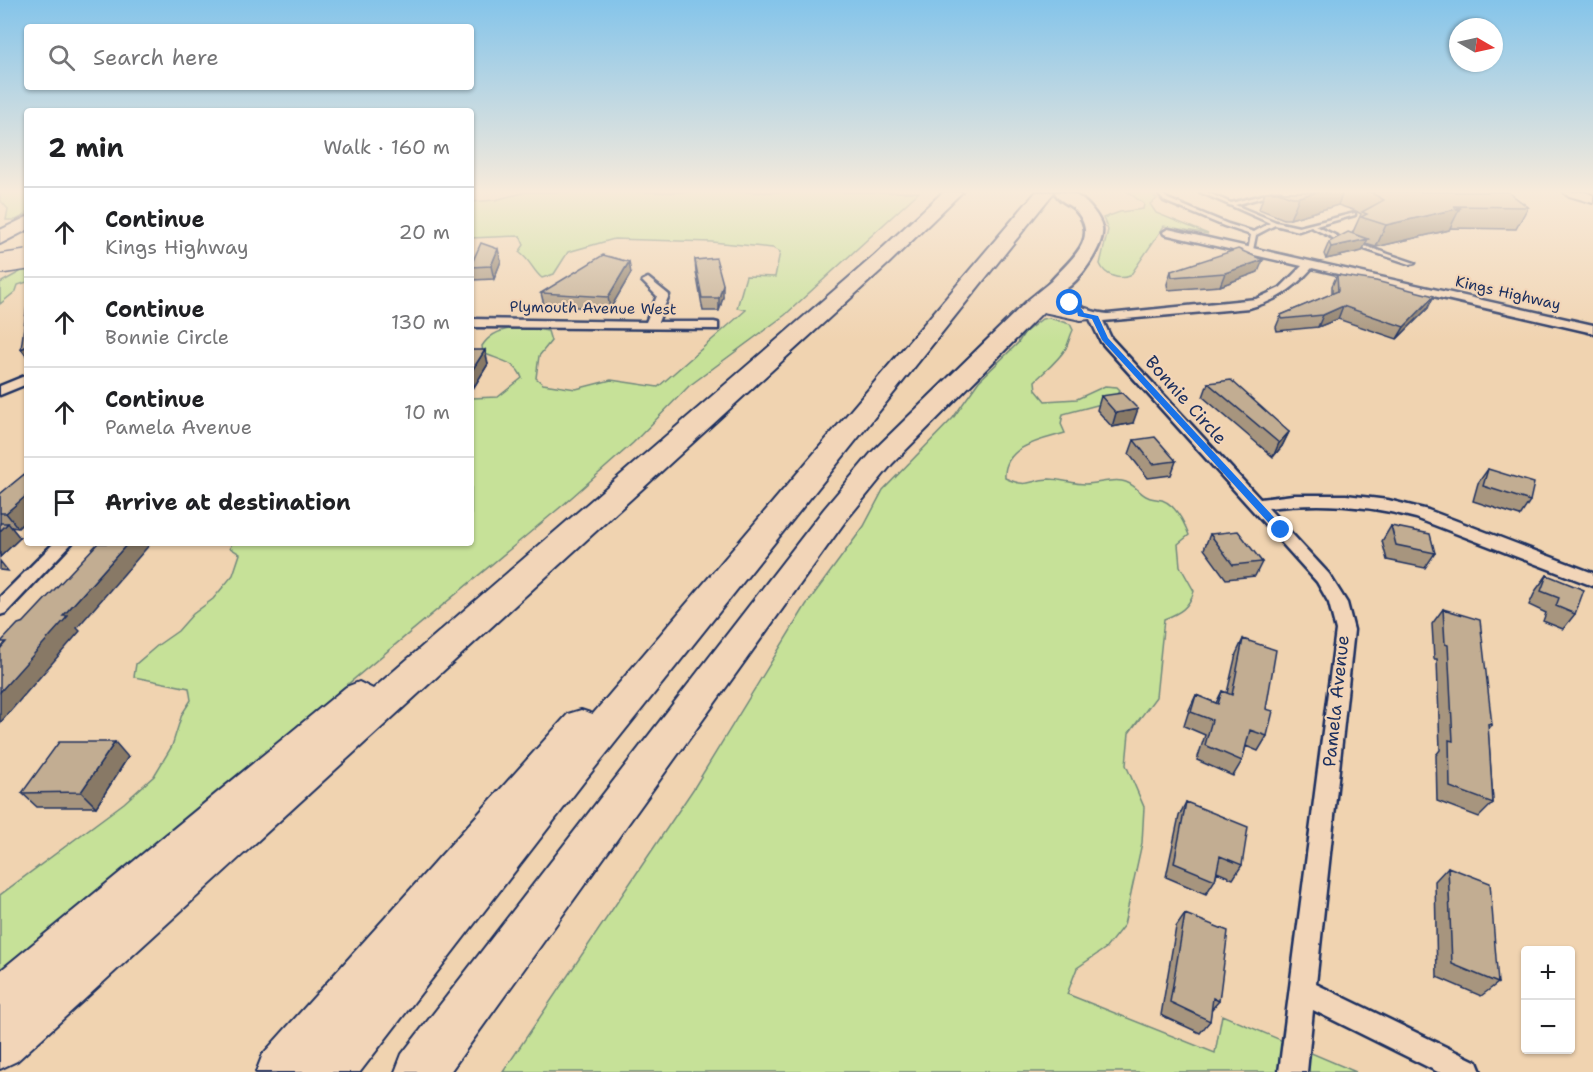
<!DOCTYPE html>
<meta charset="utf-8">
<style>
:root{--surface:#fff;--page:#f2f2f2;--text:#202124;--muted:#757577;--line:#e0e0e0}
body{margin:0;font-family:"Shantell Sans",sans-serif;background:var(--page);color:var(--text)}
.controls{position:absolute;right:18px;bottom:18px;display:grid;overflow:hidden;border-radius:6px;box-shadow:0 2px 4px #0004}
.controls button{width:54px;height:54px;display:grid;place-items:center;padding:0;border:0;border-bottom:2px solid var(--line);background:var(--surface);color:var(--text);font:30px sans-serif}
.compass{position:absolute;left:1449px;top:18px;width:54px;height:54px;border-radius:50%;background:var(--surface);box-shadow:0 2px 4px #0004;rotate:99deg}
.stop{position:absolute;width:18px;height:18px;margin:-14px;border:4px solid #1a73e8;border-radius:50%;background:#fff}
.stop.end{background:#1a73e8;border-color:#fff;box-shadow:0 2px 6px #0008}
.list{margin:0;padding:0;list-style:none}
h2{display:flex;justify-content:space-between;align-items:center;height:78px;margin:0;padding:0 24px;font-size:26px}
h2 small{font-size:20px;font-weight:400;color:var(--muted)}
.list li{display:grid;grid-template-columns:39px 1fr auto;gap:18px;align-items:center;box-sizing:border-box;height:90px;padding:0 24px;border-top:2px solid var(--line)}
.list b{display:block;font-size:22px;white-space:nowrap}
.list p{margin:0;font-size:20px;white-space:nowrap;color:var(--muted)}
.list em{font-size:20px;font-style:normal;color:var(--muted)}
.icon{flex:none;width:33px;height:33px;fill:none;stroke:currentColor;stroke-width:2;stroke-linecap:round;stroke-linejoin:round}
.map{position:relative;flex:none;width:1593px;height:1072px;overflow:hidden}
.search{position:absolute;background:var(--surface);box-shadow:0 2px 4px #0004;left:24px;top:24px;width:450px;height:66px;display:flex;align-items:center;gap:15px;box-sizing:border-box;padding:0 21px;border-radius:6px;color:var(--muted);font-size:22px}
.panel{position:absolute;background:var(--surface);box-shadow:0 2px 4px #0004;left:24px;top:108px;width:450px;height:438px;border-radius:6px}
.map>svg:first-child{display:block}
.green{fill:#c6e198;stroke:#70887b;stroke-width:1.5}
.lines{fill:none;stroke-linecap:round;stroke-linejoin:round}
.service-casing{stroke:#1b2f5e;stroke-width:5}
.minor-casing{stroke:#1b2f5e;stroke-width:5}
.secondary-casing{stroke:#1b2f5e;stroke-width:4}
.trunk-casing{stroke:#1b2f5e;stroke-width:5}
.motorway-casing{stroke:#1b2f5e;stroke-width:4}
.service{fill:#f2d5b8;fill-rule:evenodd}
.minor{fill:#f2d5b8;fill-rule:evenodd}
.secondary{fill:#f2d5b8;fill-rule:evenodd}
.trunk{fill:#f2d5b8;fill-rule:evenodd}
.motorway{fill:#f2d5b8;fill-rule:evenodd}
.trunk-bridge-casing{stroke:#1b2f5e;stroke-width:22;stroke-linecap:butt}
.trunk-bridge{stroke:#f2d5b8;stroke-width:19}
.wall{fill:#a7957e;stroke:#1b2f5e;stroke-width:1.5}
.shaded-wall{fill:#887966;stroke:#1b2f5e;stroke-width:1.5}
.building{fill:#c2ad92;stroke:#1b2f5e;stroke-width:1.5}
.route{fill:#1a73e8}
.labels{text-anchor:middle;stroke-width:4.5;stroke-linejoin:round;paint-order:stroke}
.far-street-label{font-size:15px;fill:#1b2f5e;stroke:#f2d5b8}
.street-label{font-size:18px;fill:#1b2f5e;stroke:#f2d5b8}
</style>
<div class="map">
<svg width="1593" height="1072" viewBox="0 0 1593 1072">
<rect width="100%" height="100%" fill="#f0d3b0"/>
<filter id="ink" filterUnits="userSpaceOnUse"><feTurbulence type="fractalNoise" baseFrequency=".0167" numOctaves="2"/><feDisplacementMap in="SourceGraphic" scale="12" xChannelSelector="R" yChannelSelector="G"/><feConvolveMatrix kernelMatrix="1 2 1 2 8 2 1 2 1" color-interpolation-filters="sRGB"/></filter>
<g filter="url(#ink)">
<path class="green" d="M0,192H27V214L16,220H6L8,209L0,200Z
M526,192H919L785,315L689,386L633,443L563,505L0,974V895L124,803L154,776L172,746L182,714L191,700L189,688L134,677L136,664L158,645L178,631L193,614L213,599L233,575L240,554L230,548L232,543H471V398L498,397L522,378C516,361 498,360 483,353L482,346C496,324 524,327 548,331L551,341L539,356L536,378L543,384L576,389L611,380L658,387L746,310L737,308L746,276L775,277L780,252L773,248L712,242L614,239L568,252L554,274L542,278C533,271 531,261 519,252L524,245L520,236L471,238V202L495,200Z
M1128,192H1150L1157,199L1150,204L1156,213L1208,234L1164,226L1130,276C1119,280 1105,276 1100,264L1108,230L1103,218L1120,212L1143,209L1144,204Z
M27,268V282L18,285L16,291L0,304V283Z
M1049,318L1070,324L1073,330C1070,336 1069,342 1066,348C1058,361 1046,370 1035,381L1036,390L1045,401L1077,399L1105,386L1117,387L1120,390L1112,401L1063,414L1061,424L1065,433C1041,440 1003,446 1005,478C1029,489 1028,480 1049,479C1061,479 1073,484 1085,484C1097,484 1110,479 1122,481C1135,483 1138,493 1148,497C1152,499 1157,499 1162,500C1176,505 1184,522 1189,535L1178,544L1180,566L1194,591C1189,608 1180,613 1164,619L1156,697L1129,733L1126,765L1144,807L1142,843L1124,925L1106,948L1077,968L1067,994L1215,1053L1222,1015L1356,1072H503L694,788L806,605L864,526L883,490L953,418L979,381L1018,343L1024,333L1042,319Z"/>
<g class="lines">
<g class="service-casing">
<path id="service" d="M1159,192H1163V195L1168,199L1228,224L1254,232L1270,223L1200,192H1206L1231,203L1274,192H1281L1235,205L1276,222L1299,227L1355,213V215L1316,226L1341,238L1415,263L1410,264L1337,240L1311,227L1299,231L1275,225L1256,235L1253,250L1248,251L1251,235L1224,226L1164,201L1159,195Z"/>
</g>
<g class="minor-casing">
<path id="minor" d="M1168,229L1593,325V333L1312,268C1293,289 1277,301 1249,308L1103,321L1111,338L1260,499L1293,495H1346L1388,500L1428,510L1593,573V586L1416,518C1368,505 1318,502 1268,508L1329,574L1347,603L1354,630L1316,984L1477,1062L1481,1072H1438L1313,1010L1307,1072H1279L1336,630L1329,603L1317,582L1101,342L1090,319L1077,317L1074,311L1061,301L1051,286L1057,283L1061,284C1075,305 1083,311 1108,314L1256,299L1280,288L1302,266L1164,234L1163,232Z
M648,278L669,295L658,322H714L718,323V329L471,327V319L646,322L657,296L642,281Z
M27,375V384L0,395V386Z
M54,543H72L6,613L0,615V597Z"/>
</g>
<g class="secondary-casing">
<path id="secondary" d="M1564,192H1585L1593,195V203L1566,195Z"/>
</g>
<g class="trunk-casing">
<path id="trunk" d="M1055,192C1071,192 1080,195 1091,208C1096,214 1101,221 1102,228C1105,246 1079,282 1064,290C1059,293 1054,291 1050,290L1047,286C1063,264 1104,241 1075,210C1069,204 1057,200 1055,192Z"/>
</g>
<g class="motorway-casing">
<path id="motorway" d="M943,192H962L888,264L17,1061L0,1069V971L346,687L359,682L373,689L874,256Z
M1036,192H1054L586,779L360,1072H256L263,1054L568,714L581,710L593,714Z
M27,217V230L0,244V230Z
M1057,280L1064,282L1067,286L1053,301L1089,309L1092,314L1089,319L1081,320L1043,312L892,464L844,523L450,1072H395L402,1054L824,509L872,452L1029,299L1050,282Z"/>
</g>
<use href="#service" class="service"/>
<use href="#minor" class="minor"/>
<use href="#secondary" class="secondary"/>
<use href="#trunk" class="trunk"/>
<use href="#motorway" class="motorway"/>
<g class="trunk-bridge-casing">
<path id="trunk-bridge" d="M0,264L27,260"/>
</g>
<use href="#trunk-bridge" class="trunk-bridge"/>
</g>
<path class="wall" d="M1265,192H1508L1528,207L1516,229L1450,228L1449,230L1376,247L1365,244L1362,251L1326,259L1324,254L1329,242L1352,234L1361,214L1356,211L1338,205L1290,219H1284L1259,209Z
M695,260L723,297L719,311H703L696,272Z
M501,261L494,279L473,280L471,271V265Z
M1171,271L1258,272L1220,286L1168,290L1167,284Z
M631,273L610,309L544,305L541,293Z
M1337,275L1428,308L1397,339L1338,319L1318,327L1277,331L1276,327L1281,315L1332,294V286Z
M471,350L488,364L474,387H471Z
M1208,383L1289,432L1282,446L1273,457L1203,397Z
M1101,396L1133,423L1112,427L1097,410Z
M1134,440L1176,461L1171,475L1148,478L1129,454Z
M1488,469L1530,501L1520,516L1473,501L1478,483Z
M27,472V519L18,528L11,527L20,538L0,557V494Z
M1391,526L1435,553L1425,568L1387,560L1382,541Z
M1210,534L1262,562L1255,576L1226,579L1204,549Z
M0,561L8,571L0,570Z
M1547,575L1575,614L1563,629L1543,621L1546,613L1529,605L1536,590Z
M1443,609L1492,725L1488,729L1493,803L1479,817L1437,801L1436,755L1440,750L1437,659H1434L1432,624Z
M1243,639L1266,709L1267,736L1258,751L1246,746L1242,761L1233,776L1197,760L1205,735L1184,726L1189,710L1196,695L1216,703L1222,691L1227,693L1236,654Z
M128,757L96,807H37L22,793Z
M1186,802L1242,865L1233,879L1217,872L1215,880L1206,894L1166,877L1179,816Z
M1448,867L1498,983L1481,996L1437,977L1435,881Z
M1185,914L1219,1001L1211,1010L1210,1021L1200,1033L1161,1015L1176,927Z"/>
<path class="shaded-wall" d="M1317,192H1343L1338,205L1290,219L1299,197Z
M1460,208L1449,230L1376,247L1386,225Z
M1368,239L1362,251L1326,259L1331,247Z
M498,249L501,261L494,279L491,266Z
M1263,260L1258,272L1220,286L1225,273Z
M629,262L631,273L610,309L608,297Z
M723,284V297L719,311V298Z
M1434,296L1428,308L1397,339L1404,327Z
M1343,306L1338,319L1318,327L1323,315Z
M27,346V357L21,349Z
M485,350L488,364L474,387L471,376V372Z
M1138,409L1133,423L1112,427L1116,413Z
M1289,432L1282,446L1273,457L1279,443Z
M27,495V519L18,528L6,513Z
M8,523L20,538L0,557V531Z
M128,543H151L77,628L80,631L0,723V692L63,616Z
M115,742L128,757L96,807L81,792Z"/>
<path class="building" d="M1278,192H1317L1299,197H1292Z
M1370,192H1508L1528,207L1454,206L1460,208L1386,225L1361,217L1367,214L1362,212L1384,200Z
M1348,232L1368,239L1331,247L1329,242Z
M481,243L498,249L491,266L471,267V265Z
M1238,249L1263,260L1225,273L1172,277L1171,271Z
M603,255L629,262L608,297L541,293Z
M716,258L723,284L719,298H702L695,260Z
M1337,275L1376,281L1434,296L1404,327L1343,306L1323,315L1282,319L1281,315L1338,291Z
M27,305V346L21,349Z
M471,350H485L471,372Z
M1231,380L1289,432L1279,443L1208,383Z
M1122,393L1138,409L1116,413L1101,396Z
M1155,437L1176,461L1153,464L1134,440Z
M1488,469L1534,483L1530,501L1483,486Z
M27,472V495L6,513H0V494Z
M0,523H8L0,531Z
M1391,526L1430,534L1435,553L1396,545Z
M1238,531L1262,562L1233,565L1210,534Z
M98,543H128L63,616H68L0,692V649L6,642H1L18,624L24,622Z
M1547,575L1584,590L1575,614L1556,606L1559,598L1541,591Z
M1443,609L1480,620L1492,725L1488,724L1493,803L1450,787L1449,740L1453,741L1448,645L1445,644Z
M1243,639L1276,650L1266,709L1273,711L1267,736L1250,730L1242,761L1205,745L1212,720L1191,712L1196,695L1218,704L1222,691L1232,695Z
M59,742H115L81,792L22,793Z
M1186,802L1248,827L1242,865L1220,856L1215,880L1174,863Z
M1448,867L1490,883L1498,983L1452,964Z
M1185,914L1228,931L1219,1001L1213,998L1210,1021L1170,1002Z"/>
</g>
<linearGradient id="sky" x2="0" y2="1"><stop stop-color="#84c4ea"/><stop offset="0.56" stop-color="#f8ebdb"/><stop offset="1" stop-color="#f8ebdb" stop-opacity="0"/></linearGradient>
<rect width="1593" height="342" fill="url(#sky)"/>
<path class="route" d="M1067,302C1073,301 1082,307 1084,313L1098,316L1108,338L1284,528V532H1277L1102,340L1092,319L1078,316L1077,311L1067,304Z"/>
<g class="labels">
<g class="far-street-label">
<text transform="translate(1508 293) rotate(13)" y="5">Kings Highway</text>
<text transform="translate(593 308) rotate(1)" y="5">Plymouth Avenue West</text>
</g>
<g class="street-label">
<text transform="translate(1186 400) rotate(48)" y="6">Bonnie Circle</text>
<text transform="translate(1336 701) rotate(-84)" y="6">Pamela Avenue</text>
</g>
</g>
</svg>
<div class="controls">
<button>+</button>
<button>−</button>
</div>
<svg class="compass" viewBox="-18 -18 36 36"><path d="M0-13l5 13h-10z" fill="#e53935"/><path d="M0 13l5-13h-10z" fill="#757577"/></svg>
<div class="stop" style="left:1070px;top:303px"></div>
<div class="stop end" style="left:1281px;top:530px"></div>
<div class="search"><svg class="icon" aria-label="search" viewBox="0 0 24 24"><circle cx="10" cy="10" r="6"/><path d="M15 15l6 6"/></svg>Search here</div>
<section class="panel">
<h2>2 min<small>Walk · 160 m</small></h2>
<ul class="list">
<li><svg class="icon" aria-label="ahead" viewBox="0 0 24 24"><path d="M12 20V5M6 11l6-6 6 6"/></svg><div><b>Continue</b><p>Kings Highway</p></div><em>20 m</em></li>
<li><svg class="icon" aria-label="ahead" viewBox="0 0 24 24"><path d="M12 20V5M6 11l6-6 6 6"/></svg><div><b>Continue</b><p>Bonnie Circle</p></div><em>130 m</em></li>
<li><svg class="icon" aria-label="ahead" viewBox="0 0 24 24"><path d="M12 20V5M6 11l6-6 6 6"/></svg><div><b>Continue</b><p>Pamela Avenue</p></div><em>10 m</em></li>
<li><svg class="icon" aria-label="arrive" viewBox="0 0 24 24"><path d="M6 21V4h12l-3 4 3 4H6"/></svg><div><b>Arrive at destination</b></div></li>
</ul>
</section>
</div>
